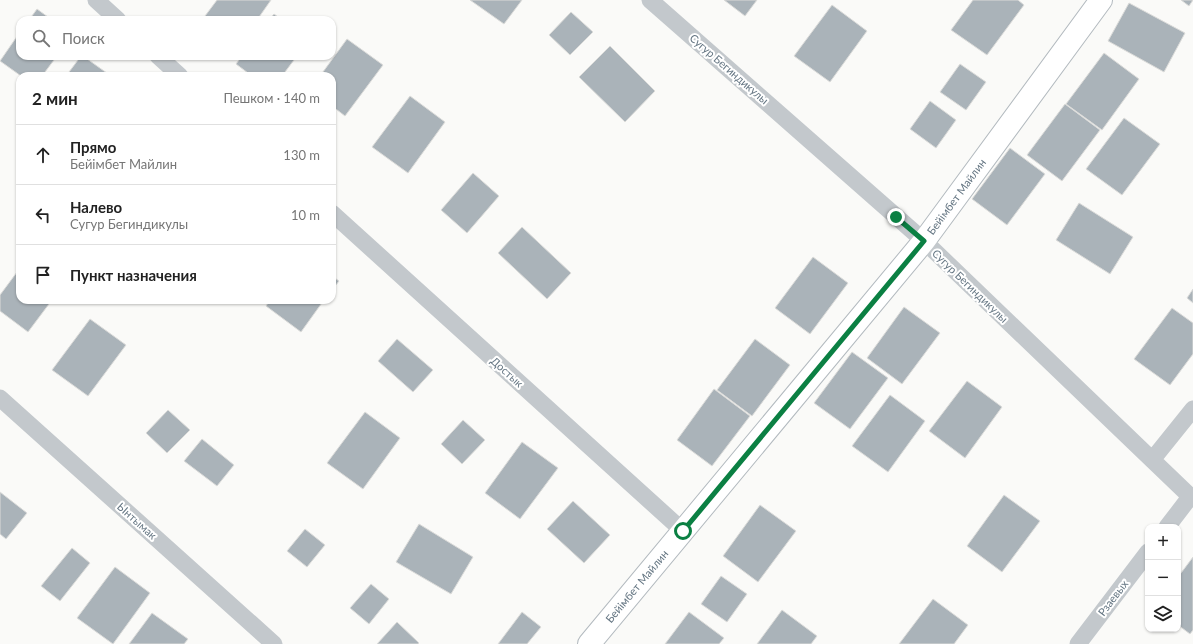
<!DOCTYPE html>
<html lang="ru">
<meta charset="utf-8">
<style>
:root{--surface:#fff;--page:#f2f2f2;--text:#222;--muted:#767676;--line:#e0e0e0}
body{margin:0;font-family:Lato,sans-serif;background:var(--page);color:var(--text)}
.controls{position:absolute;right:12px;bottom:12px;display:grid;overflow:hidden;border-radius:8px;box-shadow:0 1px 3px #0004}
.controls button{width:36px;height:36px;display:grid;place-items:center;padding:0;border:0;border-bottom:1px solid var(--line);background:var(--surface);color:var(--text);font:20px sans-serif}
.stop{position:absolute;width:12px;height:12px;margin:-9px;border:3px solid #0b8043;border-radius:50%;background:#fff}
.stop.end{background:#0b8043;border-color:#fff;box-shadow:0 1px 4px #0008}
.list{margin:0;padding:0;list-style:none}
h2{display:flex;justify-content:space-between;align-items:center;height:52px;margin:0;padding:0 16px;font-size:17px}
h2 small{font-size:13px;font-weight:400;color:var(--muted)}
.list li{display:grid;grid-template-columns:26px 1fr auto;gap:12px;align-items:center;box-sizing:border-box;height:60px;padding:0 16px;border-top:1px solid var(--line)}
.list b{display:block;font-size:15px;white-space:nowrap}
.list p{margin:0;font-size:13px;white-space:nowrap;color:var(--muted)}
.list em{font-size:13px;font-style:normal;color:var(--muted)}
.icon{flex:none;width:22px;height:22px;fill:none;stroke:currentColor;stroke-width:2;stroke-linecap:round;stroke-linejoin:round}
.map{position:relative;flex:none;width:1193px;height:644px;overflow:hidden}
.search{position:absolute;background:var(--surface);box-shadow:0 1px 3px #0004;left:16px;top:16px;width:320px;height:44px;display:flex;align-items:center;gap:10px;box-sizing:border-box;padding:0 14px;border-radius:12px;color:var(--muted);font-size:15px}
.panel{position:absolute;background:var(--surface);box-shadow:0 1px 3px #0004;left:16px;top:72px;width:320px;height:232px;border-radius:12px}
.map>svg:first-child{display:block}
.building{fill:#aab3b9;stroke:#dcdcda}
.lines{fill:none;stroke-linecap:round;stroke-linejoin:round}
.secondary-casing{stroke:#b3babf;stroke-width:24}
.street{stroke:#c3c8cc;stroke-width:17}
.secondary{stroke:#fff;stroke-width:22}
.route{stroke:#0b8043;stroke-width:5}
.labels{text-anchor:middle;stroke-width:4;stroke-linejoin:round;paint-order:stroke}
.street-label{font-size:11px;fill:#657683;stroke:#fff}
</style>
<div class="map">
<svg width="1193" height="644" viewBox="0 0 1193 644">
<rect width="100%" height="100%" fill="#fafaf8"/>
<path class="building" d="M217,0H271L257,20H202Z
M470,0H522L504,24Z
M724,0H757L745,16Z
M973,0H1018L1024,5L987,55L951,30Z
M1181,0H1193L1189,6Z
M1129,3L1185,33L1164,72L1108,41Z
M832,5L867,31L830,82L794,56Z
M37,9L52,20H29Z
M571,12L593,32L570,55L549,35Z
M274,14L282,20H269Z
M20,32V56H57L42,76H21L0,61Z
M347,39L383,65L345,116L332,106V76H320Z
M610,46L655,91L625,122L579,77Z
M1104,53L1139,79L1102,130L1066,104Z
M81,56H83L111,76H66Z
M242,56H297L282,76H252L236,64Z
M960,64L986,82L966,110L940,92Z
M410,96L445,122L408,173L372,147Z
M930,101L956,120L936,148L910,129Z
M1065,104L1100,130L1062,181L1027,155Z
M1124,118L1160,144L1122,195L1086,169Z
M1010,148L1045,174L1007,225L972,199Z
M473,173L499,196L467,233L441,210Z
M1079,203L1133,237L1110,274L1056,240Z
M522,227L571,273L547,299L498,253Z
M813,257L848,283L810,334L775,308Z
M20,268V300H52L28,332L0,311V295Z
M332,276L339,281L332,290Z
M1193,289V303L1187,298Z
M270,300H324L301,332L266,306Z
M904,307L940,333L902,384L867,358Z
M1172,308L1193,323V354L1170,385L1134,359Z
M90,319L126,345L88,396L52,370Z
M397,339L433,370L413,392L378,361Z
M755,339L790,365L752,416L717,390Z
M852,352L888,378L850,429L814,403Z
M967,381L1002,407L965,458L929,431Z
M714,389L750,416L712,466L677,440Z
M890,395L925,421L888,472L852,446Z
M168,410L190,430L167,453L146,433Z
M365,412L400,438L363,489L327,463Z
M463,420L485,440L462,464L441,444Z
M202,439L234,465L217,486L184,461Z
M522,442L558,468L520,519L485,493Z
M0,492L27,513L6,539L0,534Z
M1004,495L1040,521L1002,572L967,546Z
M573,501L610,535L584,563L547,529Z
M760,505L796,531L758,582L723,556Z
M419,524L473,557L451,594L396,562Z
M305,529L325,545L307,567L287,551Z
M72,548L90,563L60,601L41,586Z
M1193,557V630L1190,634L1178,625V577Z
M115,567L150,593L113,644L77,618Z
M721,576L747,594L727,622L701,604Z
M371,584L389,599L369,624L350,608Z
M933,599L968,625L954,644H899Z
M782,610L817,636L811,644H757Z
M522,612L541,627L527,644H498Z
M689,612L724,638L719,644H665Z
M152,613L188,639L184,644H129Z
M397,622L419,643L418,644H377Z"/>
<g class="lines">
<g class="secondary-casing">
<g id="secondary">
<path id="s1" d="M589,644L924,241L1101,0"/>
</g>
</g>
<path class="street" d="M96,0L118,20
M650,0L924,241L1193,499
M158,56L180,76
M332,213L683,531
M0,398L274,644
M1152,460L1193,409
M1167,527L1190,497
M1078,644L1148,552"/>
<use href="#secondary" class="secondary"/>
</g>
<g class="lines">
<path class="route" d="M683,531L924,241L896,217"/>
</g>
<g class="labels">
<g class="street-label">
<text transform="translate(729 69) rotate(41)" y="4">Сугур Бегиндикулы</text>
<text dy="4" stroke="none"><textPath href="#s1" startOffset="579">Бейімбет Майлин</textPath></text>
<text transform="translate(970 286) rotate(44)" y="4">Сугур Бегиндикулы</text>
<text transform="translate(507 372) rotate(42)" y="4">Достык</text>
<text transform="translate(137 521) rotate(42)" y="4">Ынтымак</text>
<text dy="4" stroke="none"><textPath href="#s1" startOffset="75">Бейімбет Майлин</textPath></text>
<text transform="translate(1113 598) rotate(-53)" y="4">Рзаевых</text>
</g>
</g>
</svg>
<div class="controls">
<button>+</button>
<button>−</button>
<button><svg class="icon" aria-label="layers" viewBox="0 0 24 24"><path d="M12 4l9 5-9 5-9-5zM3 14l9 5 9-5"/></svg></button>
</div>
<div class="stop" style="left:683px;top:531px"></div>
<div class="stop end" style="left:896px;top:217px"></div>
<div class="search"><svg class="icon" aria-label="search" viewBox="0 0 24 24"><circle cx="10" cy="10" r="6"/><path d="M15 15l6 6"/></svg>Поиск</div>
<section class="panel">
<h2>2 мин<small>Пешком · 140 m</small></h2>
<ul class="list">
<li><svg class="icon" aria-label="ahead" viewBox="0 0 24 24"><path d="M12 20V5M6 11l6-6 6 6"/></svg><div><b>Прямо</b><p>Бейімбет Майлин</p></div><em>130 m</em></li>
<li><svg class="icon" aria-label="left" viewBox="0 0 24 24"><path d="M17 20v-9H6M10 6l-5 5 5 5"/></svg><div><b>Налево</b><p>Сугур Бегиндикулы</p></div><em>10 m</em></li>
<li><svg class="icon" aria-label="arrive" viewBox="0 0 24 24"><path d="M6 21V4h12l-3 4 3 4H6"/></svg><div><b>Пункт назначения</b></div></li>
</ul>
</section>
</div>
